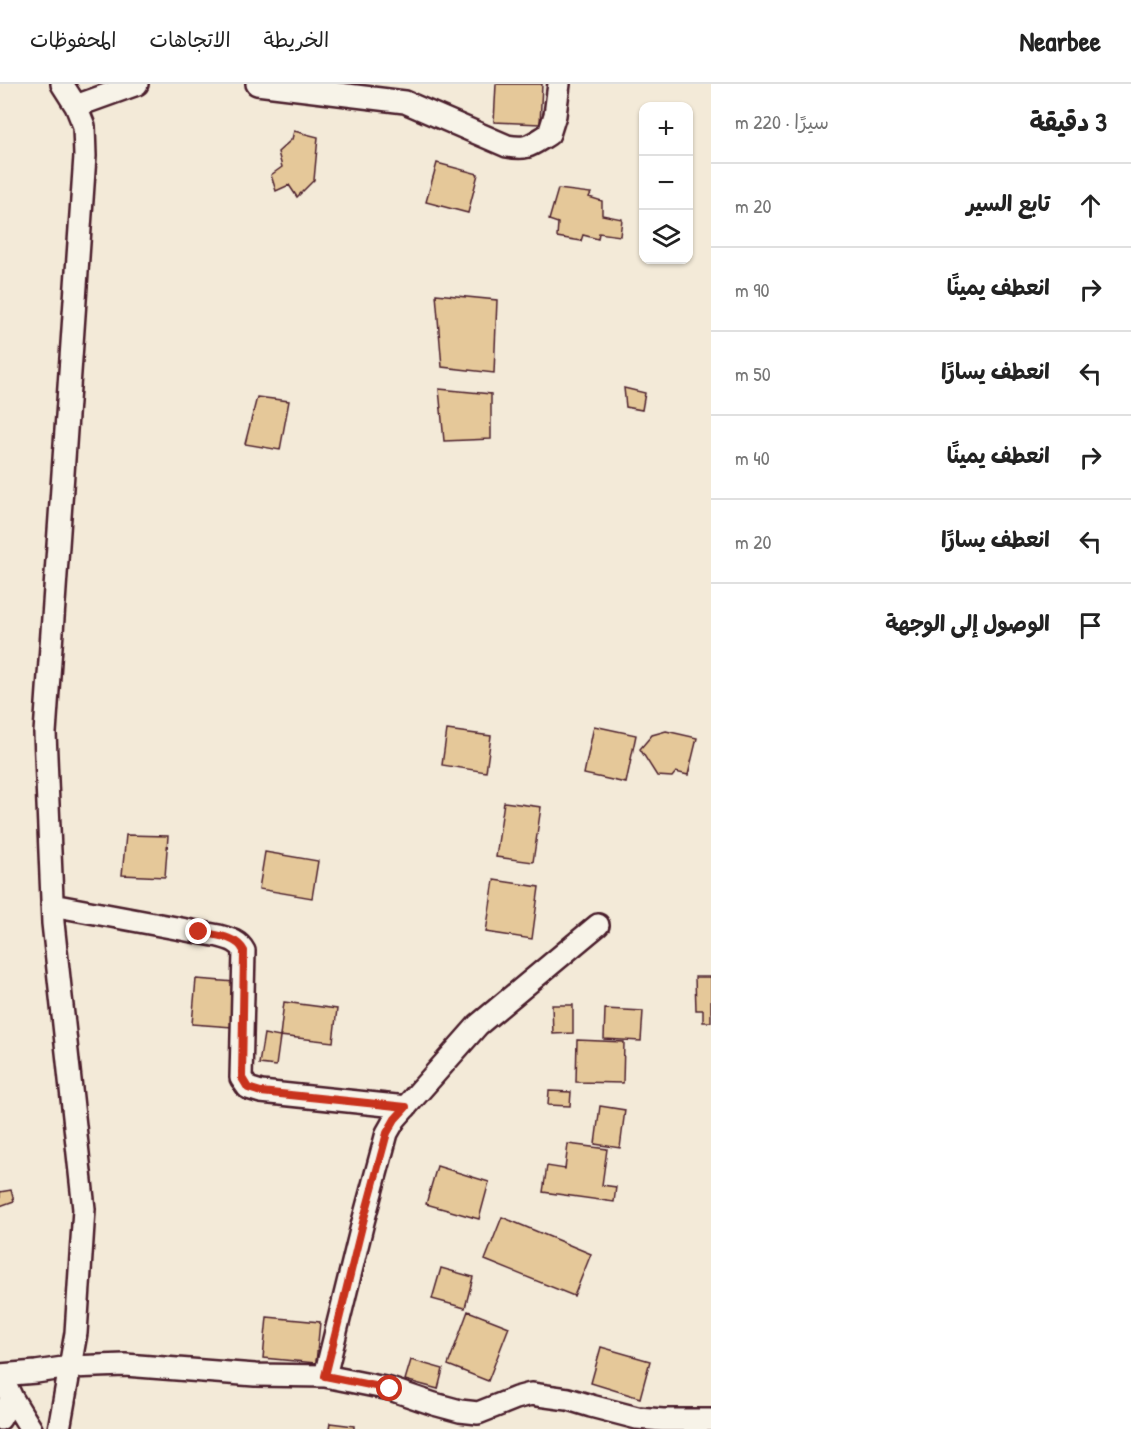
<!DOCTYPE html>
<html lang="ar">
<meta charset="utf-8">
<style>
:root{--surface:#fff;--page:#f2f2f2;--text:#222;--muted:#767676;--line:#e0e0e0}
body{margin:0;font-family:"Patrick Hand","Playpen Sans Arabic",sans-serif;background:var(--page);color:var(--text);direction:rtl}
.controls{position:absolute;right:18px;top:18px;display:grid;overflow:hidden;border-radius:12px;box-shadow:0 2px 4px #0004}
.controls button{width:54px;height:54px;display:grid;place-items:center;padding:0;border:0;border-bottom:2px solid var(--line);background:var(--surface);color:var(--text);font:30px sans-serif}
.stop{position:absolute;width:18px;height:18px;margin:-14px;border:4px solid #c8321e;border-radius:50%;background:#fff}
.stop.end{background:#c8321e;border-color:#fff;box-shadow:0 2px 6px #0008}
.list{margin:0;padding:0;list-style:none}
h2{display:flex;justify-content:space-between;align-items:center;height:78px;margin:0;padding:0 24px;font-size:26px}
h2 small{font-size:20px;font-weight:400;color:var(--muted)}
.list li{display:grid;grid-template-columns:39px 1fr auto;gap:18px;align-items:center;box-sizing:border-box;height:84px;padding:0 24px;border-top:2px solid var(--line)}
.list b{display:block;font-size:22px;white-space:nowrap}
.list em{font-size:20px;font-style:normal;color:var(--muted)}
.icon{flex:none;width:33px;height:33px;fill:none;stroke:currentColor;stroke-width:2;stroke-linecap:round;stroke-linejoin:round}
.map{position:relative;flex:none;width:711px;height:1345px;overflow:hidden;direction:ltr}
header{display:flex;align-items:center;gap:36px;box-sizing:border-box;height:84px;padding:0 30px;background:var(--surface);border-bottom:2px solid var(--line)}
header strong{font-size:28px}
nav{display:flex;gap:33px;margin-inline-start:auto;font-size:21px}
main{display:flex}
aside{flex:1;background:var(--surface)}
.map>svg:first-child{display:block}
.building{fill:#e5c899;stroke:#4a1f2b;stroke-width:1.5}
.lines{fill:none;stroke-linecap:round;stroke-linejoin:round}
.minor-casing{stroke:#4a1f2b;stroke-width:26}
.minor{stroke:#f7f3e8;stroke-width:21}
.route{stroke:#c8321e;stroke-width:8}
</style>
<header>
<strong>Nearbee</strong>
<nav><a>الخريطة</a><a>الاتجاهات</a><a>المحفوظات</a></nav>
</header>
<main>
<aside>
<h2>3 دقيقة<small>سيرًا · 220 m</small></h2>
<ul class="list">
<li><svg class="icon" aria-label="ahead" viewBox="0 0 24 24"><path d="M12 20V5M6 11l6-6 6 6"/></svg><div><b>تابع السير</b></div><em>20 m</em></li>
<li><svg class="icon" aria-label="right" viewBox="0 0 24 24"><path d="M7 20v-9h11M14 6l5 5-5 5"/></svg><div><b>انعطف يمينًا</b></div><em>90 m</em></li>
<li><svg class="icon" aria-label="left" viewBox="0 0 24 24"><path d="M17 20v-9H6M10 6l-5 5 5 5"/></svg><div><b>انعطف يسارًا</b></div><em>50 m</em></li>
<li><svg class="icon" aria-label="right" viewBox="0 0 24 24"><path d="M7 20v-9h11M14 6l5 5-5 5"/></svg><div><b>انعطف يمينًا</b></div><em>40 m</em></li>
<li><svg class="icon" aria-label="left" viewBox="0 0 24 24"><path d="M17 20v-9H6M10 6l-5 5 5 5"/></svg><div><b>انعطف يسارًا</b></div><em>20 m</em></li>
<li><svg class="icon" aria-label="arrive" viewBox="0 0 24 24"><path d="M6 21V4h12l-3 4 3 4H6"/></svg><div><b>الوصول إلى الوجهة</b></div></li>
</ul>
</aside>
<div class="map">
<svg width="711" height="1345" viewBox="0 0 711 1345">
<rect width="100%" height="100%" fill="#f3ead8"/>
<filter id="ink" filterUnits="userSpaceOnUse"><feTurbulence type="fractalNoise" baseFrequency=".0167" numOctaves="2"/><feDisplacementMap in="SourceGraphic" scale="12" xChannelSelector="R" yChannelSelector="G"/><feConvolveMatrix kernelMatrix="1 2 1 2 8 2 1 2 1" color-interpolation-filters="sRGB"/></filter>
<g filter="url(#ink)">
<path class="building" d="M496,0H542L540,40L494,38Z
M294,47L318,53L314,96L297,113L289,101L276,107L271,91L282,83L278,68L292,55Z
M437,79L478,90L468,129L426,118Z
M558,105L591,109L589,113L602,117V131L622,135L620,152L599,149L598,155L583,151L581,157L557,153L558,139L549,136Z
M436,210L497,216L494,289L442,283Z
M624,304L645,309L642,326L626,323Z
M439,305L491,310V355L444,357Z
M257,313L289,317L280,366L245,360Z
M594,642L636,651L626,699L584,690Z
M447,646L491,652L486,688L442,681Z
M666,647L697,654L688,691L676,688L672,693L657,692L640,665L652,651Z
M504,718L541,723L533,778L496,773Z
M126,751L168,752L165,793L122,791Z
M265,768L318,777L312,814L259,805Z
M494,796L539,803L532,855L486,848Z
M695,893H711V938H703V926H696Z
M196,895L235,898L232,943L192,940Z
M284,918L337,925L333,958L280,952Z
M552,921H573V949L553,950Z
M605,925L643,927L641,957L604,955Z
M264,950L280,953L276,982L259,980Z
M577,956L624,958L623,999L576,998Z
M549,1007L571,1008L570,1022L548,1021Z
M600,1022L625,1026L620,1064L595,1060Z
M568,1060L607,1065L602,1101L616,1103L614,1118L543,1108L547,1082L565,1085Z
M437,1082L489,1098L479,1135L426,1120Z
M11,1106L14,1117L0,1122V1108Z
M502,1133L591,1170L574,1212L485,1176Z
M441,1184L473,1193L465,1224L432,1215Z
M468,1227L509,1243L488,1297L448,1281Z
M267,1233L320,1238L316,1279L263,1274Z
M601,1263L650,1277L640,1314L591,1299Z
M411,1276L443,1285L438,1305L405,1296Z
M330,1339L354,1342V1345H329Z"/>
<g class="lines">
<g class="minor-casing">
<path id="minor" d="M257,0L405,18L507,62C528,66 531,61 549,50L555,31L559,0
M76,22L137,0
M52,821L219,852C230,855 239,857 244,867L241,994L248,1004L261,1008L406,1023
M0,1291L36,1288L70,1283L125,1281L255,1291L325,1292L390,1305L434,1320L460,1327L478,1329L516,1314L531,1310L568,1315L591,1322L637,1334L663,1336H711
M1,1291L12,1314L31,1345
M325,1292L363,1138L387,1049L395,1035L478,941L598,841
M0,1335L12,1314
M59,1345L76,1249L84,1125L53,839L45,649L85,72L84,42L76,22L62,0"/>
</g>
<use href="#minor" class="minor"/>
</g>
</g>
<g class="lines" filter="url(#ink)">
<path class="route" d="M199,848C214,851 237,852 244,867L242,994L248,1004L261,1008L406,1023L395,1035L387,1049L363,1138L325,1292L390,1305"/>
</g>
</svg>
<div class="controls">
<button>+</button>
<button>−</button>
<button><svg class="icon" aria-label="layers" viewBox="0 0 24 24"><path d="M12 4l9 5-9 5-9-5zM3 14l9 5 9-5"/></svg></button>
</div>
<div class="stop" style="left:390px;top:1305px"></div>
<div class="stop end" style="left:199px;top:848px"></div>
</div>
</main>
